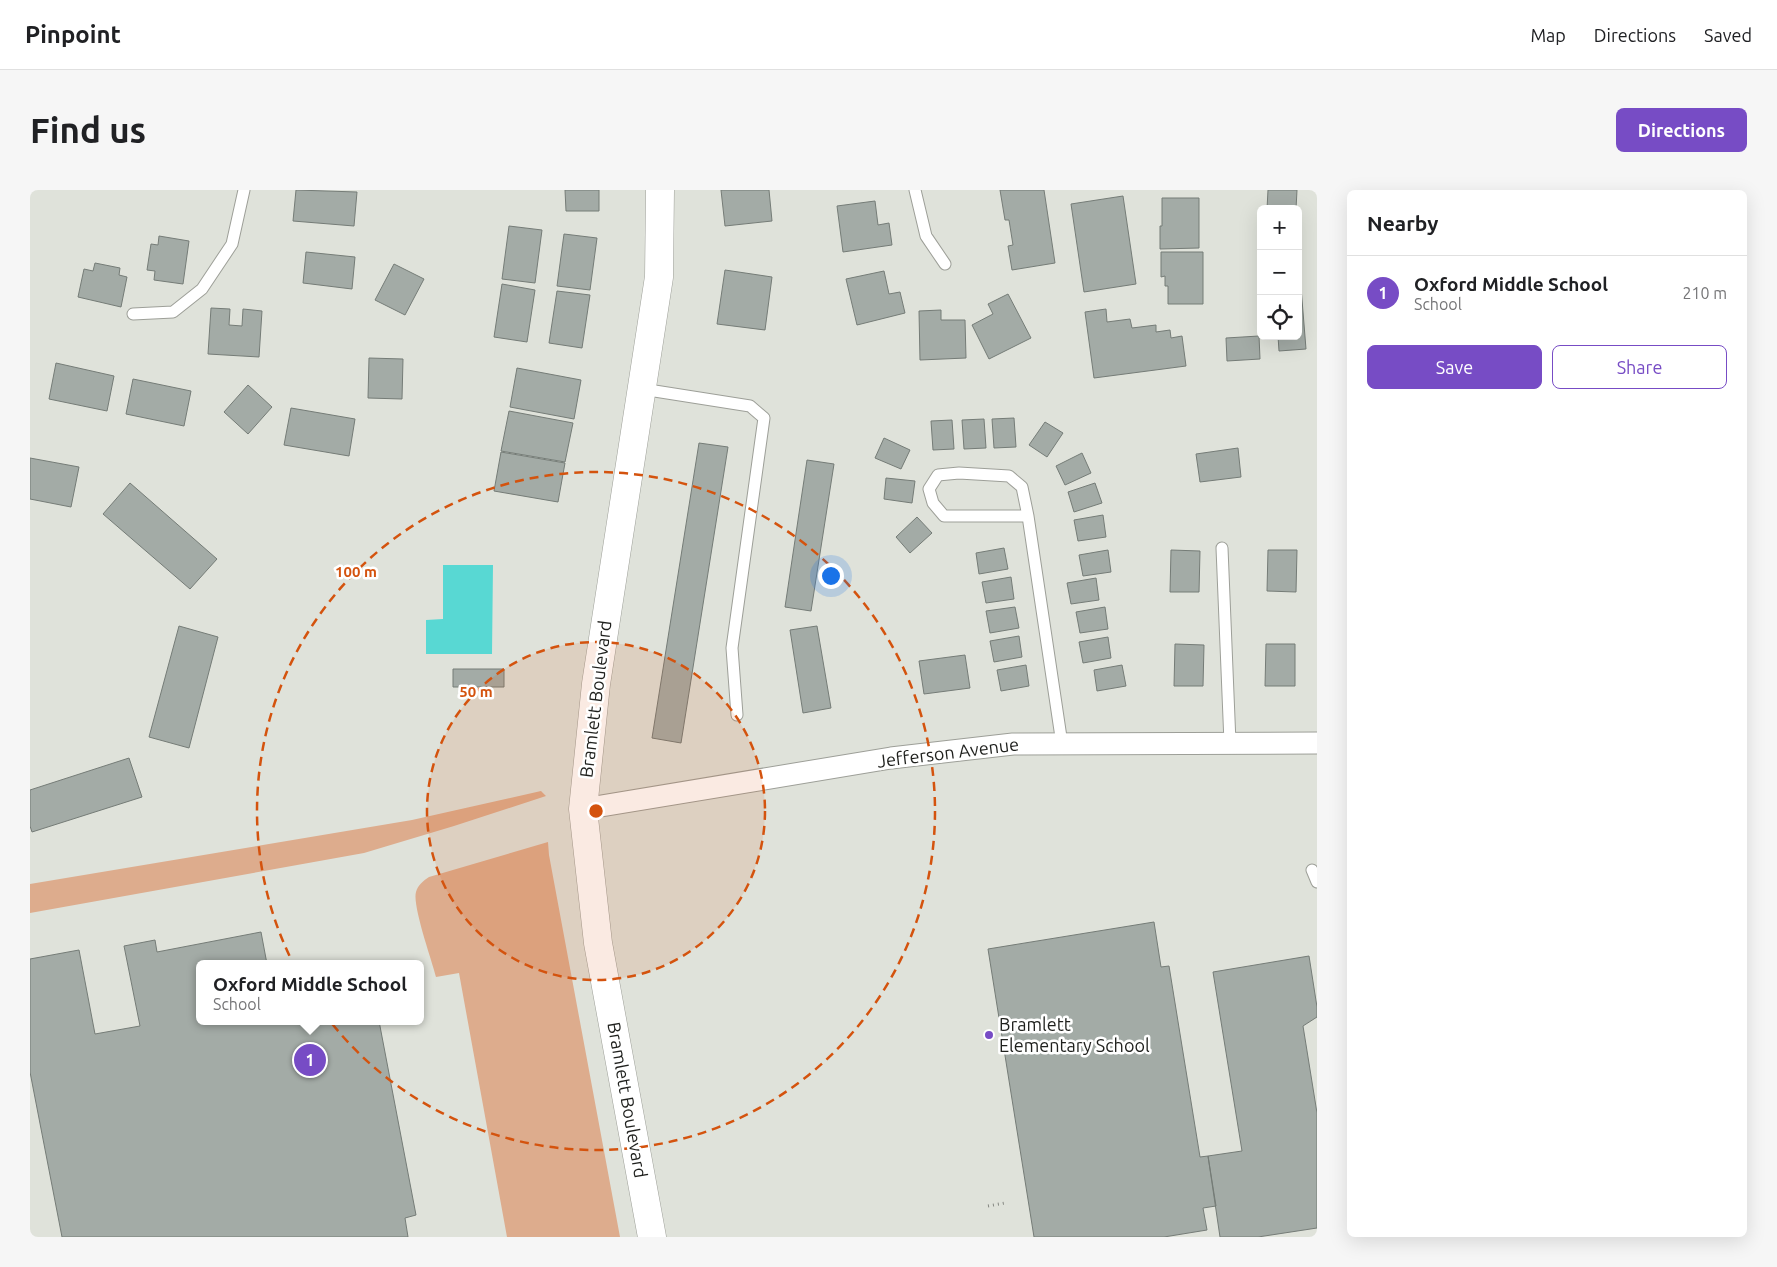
<!DOCTYPE html>
<meta charset="utf-8">
<style>
:root{--surface:#fff;--page:#f6f6f6;--text:#202124;--muted:#757577;--line:#e0e0e0;--accent:#774cc5}
body{margin:0;font-family:Ubuntu,sans-serif;background:var(--page);color:var(--text)}
.controls{position:absolute;right:15px;top:15px;display:grid;overflow:hidden;border-radius:8px;box-shadow:0 5px 20px #0002}
.controls button{width:45px;height:45px;display:grid;place-items:center;padding:0;border:0;border-bottom:1px solid var(--line);background:var(--surface);color:var(--text);font:25px sans-serif}
.you{position:absolute;left:800px;top:385px;width:18px;height:18px;margin:-12px;border:4px solid #fff;border-radius:50%;background:#1a73e8;box-shadow:0 0 0 8px #1a73e833}
.badge{display:grid;place-items:center;width:32px;height:32px;border-radius:50%;background:var(--accent);color:#fff;font-size:16px;font-weight:700}
.pin{position:absolute;translate:-50% -50%;border:2px solid #fff;box-shadow:0 1px 5px #0006}
.popup{position:absolute;left:166px;top:770px;width:228px;height:65px;box-sizing:border-box;display:grid;place-content:center;border-radius:8px;background:var(--surface);filter:drop-shadow(0 1px 4px #0005);font-size:16px;white-space:nowrap;color:var(--muted)}
.popup b{font-size:19px;color:var(--text)}
.popup::after{content:'';position:absolute;left:50%;top:100%;margin-left:-10px;border:10px solid transparent;border-top-color:var(--surface)}
.list{margin:0;padding:0;list-style:none}
h2{display:flex;justify-content:space-between;align-items:center;height:65px;margin:0;padding:0 20px;font-size:21px}
h2 small{font-size:16px;font-weight:400;color:var(--muted)}
.list li{display:grid;grid-template-columns:32px 1fr auto;gap:15px;align-items:center;box-sizing:border-box;height:75px;padding:0 20px;border-top:1px solid var(--line)}
.list b{display:block;font-size:19px;white-space:nowrap}
.list p{margin:0;font-size:16px;white-space:nowrap;color:var(--muted)}
.list em{font-size:16px;font-style:normal;color:var(--muted)}
.actions{display:flex;gap:10px;padding:15px 20px}
.actions a{flex:1;padding:11px 0;border:1px solid var(--accent);border-radius:8px;text-align:center;font-size:18px;color:var(--accent)}
.actions .main{background:var(--accent);color:#fff}
.icon{flex:none;width:28px;height:28px;fill:none;stroke:currentColor;stroke-width:2;stroke-linecap:round;stroke-linejoin:round}
.map{position:relative;flex:none;width:1287px;height:1047px;overflow:hidden;border-radius:8px}
header{display:flex;align-items:center;gap:30px;box-sizing:border-box;height:70px;padding:0 25px;background:var(--surface);border-bottom:1px solid var(--line)}
header strong{font-size:24px}
nav{display:flex;gap:28px;margin-inline-start:auto;font-size:18px}
.intro{display:flex;align-items:center;justify-content:space-between;box-sizing:border-box;height:120px;padding:0 30px}
h1{margin:0;font-size:35px}
.button{padding:12px 22px;border-radius:8px;background:var(--accent);color:#fff;font-size:18px;font-weight:700}
main{display:flex;gap:30px;padding:0 30px}
aside{flex:1;background:var(--surface);border-radius:8px;box-shadow:0 5px 20px #0002}
.map>svg:first-child{display:block}
.green{fill:#ddac8d}
.water{fill:#58d8d3}
.building{fill:#a3aba6;stroke:#757c77}
.lines{fill:none;stroke-linecap:round;stroke-linejoin:round}
.service-casing{stroke:#9d9f98;stroke-width:13}
.minor-casing{stroke:#9d9f98;stroke-width:23}
.tertiary-casing{stroke:#9d9f98;stroke-width:29}
.path{stroke:#868882;stroke-width:3;stroke-dasharray:1 4;stroke-linecap:butt}
.service{stroke:#fff;stroke-width:11}
.minor{stroke:#fff;stroke-width:21}
.tertiary{stroke:#fff;stroke-width:28}
.ring{fill:none;stroke:#d4530e;stroke-width:2.5;stroke-dasharray:9 6}
.poi-dot{fill:#774cc5;stroke:#fff;stroke-width:2}
.labels{text-anchor:middle;stroke-width:5;stroke-linejoin:round;paint-order:stroke}
.street-label{font-size:18px;fill:#1f201d;stroke:#fff}
.poi-label{font-size:18px;fill:#1f201d;stroke:#fff;text-anchor:start}
.centre{fill:#d4530e;stroke:#fff;stroke-width:2.5}
.ring-label{font-size:15px;text-anchor:middle;font-weight:bold;fill:#d4530e;stroke:#fff;stroke-width:5;stroke-linejoin:round;paint-order:stroke}
</style>
<header>
<strong>Pinpoint</strong>
<nav><a>Map</a><a>Directions</a><a>Saved</a></nav>
</header>
<div class="intro"><h1>Find us</h1><a class="button">Directions</a></div>
<main>
<div class="map">
<svg width="1287" height="1047" viewBox="0 0 1287 1047">
<rect width="100%" height="100%" fill="#dfe2da"/>
<path class="green" d="M511,601L516,606L424,636L334,663L0,723V694L382,630Z
M518,652L519,665L590,1047H477L429,783L406,787C402,771 382,715 386,702C388,695 393,691 399,687Z"/>
<path class="water" d="M413,375H463L462,464H396V430L413,429Z"/>
<path class="building" d="M266,0L327,2L324,36L263,31Z
M535,0H569V21H536Z
M691,0H739L742,31L695,36Z
M970,0H1014L1025,73L982,80L978,56L983,55L979,30H975Z
M1238,0H1267L1266,19H1237Z
M1093,6L1106,94L1054,102L1041,14Z
M1132,8H1169V58L1130,59V36H1132Z
M845,11L848,35L859,33L862,55L813,62L807,16Z
M479,36L512,40L505,93L472,89Z
M534,44L567,48L560,100L527,96Z
M129,46L159,51L153,94L124,90L125,81L117,80L121,54L128,55Z
M276,62L325,67L322,99L273,93Z
M1131,62H1173V114H1138V96H1135V86L1131,87Z
M65,73L90,78L89,85L97,87L91,117L48,107L54,79L63,81Z
M364,74L394,89L375,125L345,110Z
M695,80L742,87L735,140L687,134Z
M854,81L859,104L870,102L875,123L827,135L816,89Z
M1270,85L1276,159L1249,161L1248,146H1268V86Z
M472,94L505,100L497,152L464,147Z
M527,101L560,105L552,158L519,153Z
M978,104L1001,148L959,169L942,135L963,124L958,114Z
M181,118L200,119L199,135L212,136L213,119L232,121L229,167L178,164Z
M1076,119L1077,132L1100,129L1102,138L1126,135V142L1140,140L1141,148L1152,146L1156,176L1064,188L1055,122Z
M911,120V130H935L936,168L890,170L889,121Z
M1229,146L1230,169L1197,171L1196,148Z
M339,168L373,169L372,209L338,208Z
M26,173L84,186L77,221L19,209Z
M487,178L551,190L544,229L480,217Z
M103,189L161,201L154,236L96,224Z
M218,195L242,217L218,244L194,222Z
M261,218L325,229L319,266L254,255Z
M479,221L543,233L535,272L471,261Z
M984,228L986,257L964,258L962,229Z
M954,229L956,258L934,259L932,230Z
M922,230L924,259L903,260L901,231Z
M1015,232L1033,243L1017,267L999,255Z
M854,248L880,260L871,279L845,268Z
M669,253L698,257L651,553L622,548Z
M1208,258L1211,287L1170,292L1166,264Z
M471,262L535,273L528,312L464,301Z
M1052,263L1061,283L1035,295L1026,276Z
M0,268L49,277L41,317L0,309Z
M777,270L804,274L781,421L755,417Z
M856,288L885,291L882,313L854,309Z
M100,293L187,369L160,399L73,324Z
M1065,293L1072,313L1044,322L1038,302Z
M1073,325L1076,347L1048,351L1044,330Z
M887,327L902,343L880,363L866,347Z
M974,358L978,379L949,384L946,363Z
M1078,360L1081,382L1053,386L1049,365Z
M1141,360L1170,361L1169,402H1140Z
M1238,360H1267L1266,402L1237,401Z
M981,387L984,409L956,413L952,392Z
M1066,388L1069,410L1041,414L1037,393Z
M985,417L989,438L960,443L956,421Z
M1075,417L1078,439L1050,443L1046,422Z
M149,436L188,447L159,558L119,547Z
M787,436L801,518L773,523L760,440Z
M989,446L992,467L964,472L960,451Z
M1078,447L1081,468L1053,473L1049,452Z
M1145,454L1174,455L1173,496H1144Z
M1236,454H1265V496H1235Z
M935,465L940,498L894,504L889,471Z
M996,475L999,496L971,501L967,480Z
M1092,475L1096,496L1067,501L1064,480Z
M423,479H474V497H423Z
M99,568L112,607L2,642L0,636V600Z
M1124,732L1131,777L1139,776L1170,967L1178,966L1186,1016L1173,1018L1177,1040L1134,1047H1004L958,759Z
M231,742L237,774H170V831H349L386,1025L375,1028L378,1047H32L0,882V769L49,760L65,844L110,836L94,756L125,750L127,762Z
M1279,766L1287,817V827L1273,836L1287,923V1038L1228,1047H1190L1178,966L1212,961L1183,782Z"/>
<g class="lines">
<g class="service-casing">
<path id="service" d="M885,0L896,46L915,74
M103,124L143,122L172,99L202,54L214,0
M612,199L720,216L734,228L702,458L707,525
M998,326H914L903,313L899,299L908,285L929,283L979,286L992,297L998,326L1032,554
M1192,358L1200,553
M1282,680L1287,692"/>
</g>
<g class="minor-casing">
<path id="minor" d="M553,619L861,568L983,554L1287,553"/>
</g>
<g class="tertiary-casing">
<path id="tertiary" d="M622,1047L568,753L553,619L566,494L629,87L630,0"/>
</g>
<path class="path" d="M958,1016L975,1013"/>
<use href="#service" class="service"/>
<use href="#minor" class="minor"/>
<use href="#tertiary" class="tertiary"/>
</g>
<circle cx="566" cy="621" r="169" fill="#d4530e" fill-opacity=".12"/>
<g class="ring">
<circle cx="566" cy="621" r="169"/>
<circle cx="566" cy="621" r="339"/>
</g>
<circle class="poi-dot" cx="959" cy="845" r="5"/>
<g class="labels">
<g class="street-label">
<text transform="translate(566 509) rotate(-83)" y="6">Bramlett Boulevard</text>
<text transform="translate(918 563) rotate(-7)" y="6">Jefferson Avenue</text>
<text transform="translate(597 910) rotate(80)" y="6">Bramlett Boulevard</text>
</g>
<g class="poi-label">
<text x="969" y="841">Bramlett<tspan x="969" dy="21">Elementary School</tspan></text>
</g>
</g>
<circle cx="566" cy="621" r="8" class="centre"/>
<g class="ring-label">
<text x="326" y="387">100 m</text>
<text x="446" y="507">50 m</text>
</g>
</svg>
<div class="controls">
<button>+</button>
<button>−</button>
<button><svg class="icon" aria-label="locate" viewBox="0 0 24 24"><circle cx="12" cy="12" r="6"/><path d="M12 2v4M12 18v4M2 12h4M18 12h4"/></svg></button>
</div>
<div class="you"></div>
<div class="pin badge" style="left:280px;top:870px">1</div>
<div class="popup"><b>Oxford Middle School</b>School</div>
</div>
<aside>
<h2>Nearby<small></small></h2>
<ul class="list">
<li><span class="badge">1</span><div><b>Oxford Middle School</b><p>School</p></div><em>210 m</em></li>
</ul>
<div class="actions"><a class="main">Save</a><a>Share</a></div>
</aside>
</main>
